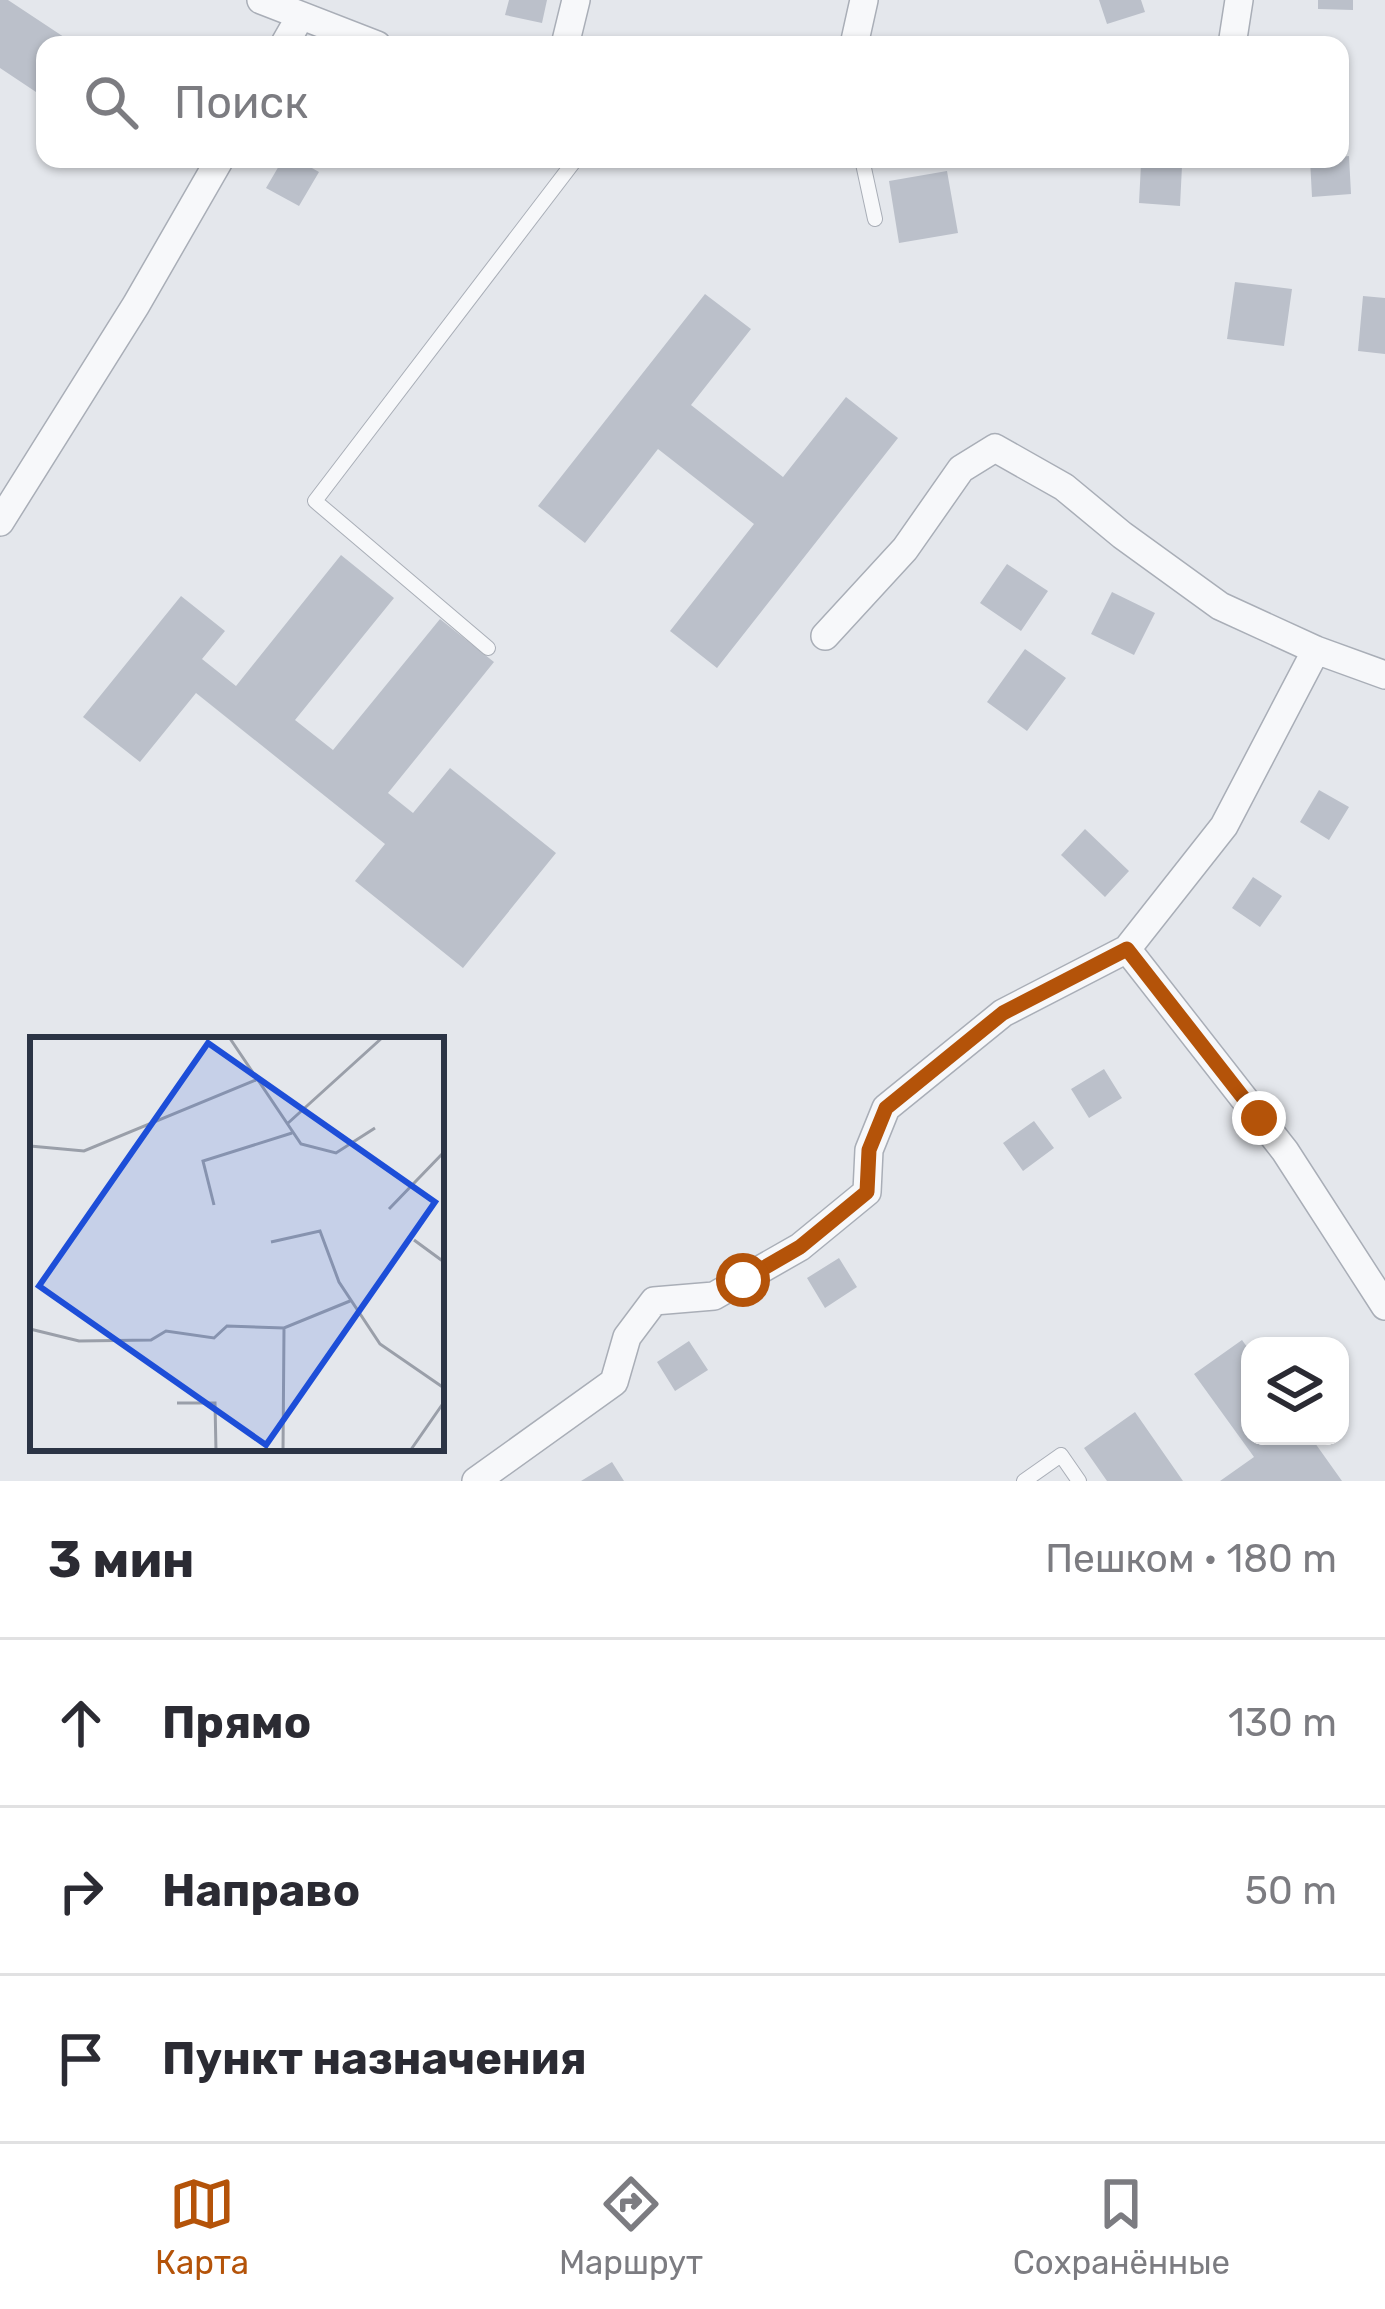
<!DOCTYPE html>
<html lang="ru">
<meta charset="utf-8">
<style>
:root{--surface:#fff;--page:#f2f2f3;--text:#2b2b33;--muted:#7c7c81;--line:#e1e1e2;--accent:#b45309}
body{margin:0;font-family:Rubik,sans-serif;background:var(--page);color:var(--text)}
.controls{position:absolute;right:36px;bottom:36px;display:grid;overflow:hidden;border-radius:24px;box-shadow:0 3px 9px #0004}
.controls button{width:108px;height:108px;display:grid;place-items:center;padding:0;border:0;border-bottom:3px solid var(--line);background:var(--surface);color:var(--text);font:60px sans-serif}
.stop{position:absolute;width:36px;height:36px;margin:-27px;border:9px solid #b45309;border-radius:50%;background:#fff}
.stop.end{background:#b45309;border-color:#fff;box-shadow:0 3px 12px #0008}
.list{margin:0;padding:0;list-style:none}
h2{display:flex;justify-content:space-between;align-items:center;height:156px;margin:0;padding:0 48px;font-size:51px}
h2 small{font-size:39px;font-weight:400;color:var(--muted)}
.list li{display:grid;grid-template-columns:78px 1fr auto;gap:36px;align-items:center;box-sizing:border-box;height:168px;padding:0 48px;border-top:3px solid var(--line)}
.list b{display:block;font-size:45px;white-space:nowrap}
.list em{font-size:39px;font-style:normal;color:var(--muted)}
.icon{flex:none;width:66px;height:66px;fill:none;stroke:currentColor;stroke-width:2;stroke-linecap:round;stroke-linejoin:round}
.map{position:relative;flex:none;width:1385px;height:1481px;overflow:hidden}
.search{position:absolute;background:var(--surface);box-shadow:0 3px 9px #0004;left:36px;right:36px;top:36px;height:132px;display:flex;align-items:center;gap:30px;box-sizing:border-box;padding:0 42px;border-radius:24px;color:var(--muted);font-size:45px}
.sheet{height:660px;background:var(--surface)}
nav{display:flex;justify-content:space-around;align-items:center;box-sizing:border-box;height:168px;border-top:3px solid var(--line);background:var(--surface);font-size:33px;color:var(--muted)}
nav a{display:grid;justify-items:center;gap:6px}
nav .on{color:var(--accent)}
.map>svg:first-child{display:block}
.building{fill:#bbc0ca}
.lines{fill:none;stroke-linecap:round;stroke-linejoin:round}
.service-casing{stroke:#a9aeb7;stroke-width:16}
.minor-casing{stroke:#a9aeb7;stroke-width:30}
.service{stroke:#f7f8fa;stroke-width:14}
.minor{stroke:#f7f8fa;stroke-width:27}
.route{stroke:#b45309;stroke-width:15}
.inset-road{fill:none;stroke:#9a9fa9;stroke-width:3}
.view{fill:#1d4ed8;fill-opacity:0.15;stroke:#1d4ed8;stroke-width:6}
.inset-edge{fill:none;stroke:#2b3445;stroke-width:6}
</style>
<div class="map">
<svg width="1385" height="1481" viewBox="0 0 1385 1481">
<rect width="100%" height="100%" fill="#e4e7ec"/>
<path class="building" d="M0,0H8L76,45H45V98L0,68Z
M509,0H547L542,23L505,15Z
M1099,0H1141L1145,12L1107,24Z
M1318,0H1353V10L1318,9Z
M1349,156L1351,194L1312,197L1310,159Z
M283,159H296L319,172L299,206L266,188Z
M1141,164L1182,166L1180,206L1139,203Z
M947,171L958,233L899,243L889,181Z
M1235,282L1292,289L1284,346L1227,339Z
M705,294L751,329L691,405L783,477L846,397L898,438L717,668L670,631L754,524L658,449L585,543L538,506Z
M1363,296L1385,298V354L1358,351Z
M341,555L394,598L295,720L333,750L440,619L494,662L388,793L413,813L450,768L556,853L463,968L355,881L385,844L196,693L140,762L83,717L181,596L225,631L202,659L236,686Z
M1007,564L1048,591L1021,631L980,603Z
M1112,592L1155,613L1134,655L1091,634Z
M1025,649L1066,678L1027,731L987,702Z
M1319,790L1349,807L1329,840L1300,822Z
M1085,829L1129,871L1105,897L1061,855Z
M1253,877L1282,896L1260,927L1232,908Z
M1104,1069L1122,1098L1089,1118L1071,1089Z
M1034,1121L1054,1148L1023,1171L1003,1143Z
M839,1258L857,1287L825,1308L807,1278Z
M1242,1340L1250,1351V1436H1310L1342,1481H1220L1254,1457L1194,1374Z
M689,1341L708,1370L675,1391L657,1362Z
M1135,1412L1183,1481H1107L1084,1448Z
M612,1462L624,1481H581Z"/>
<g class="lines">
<g class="service-casing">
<path id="service" d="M862,159L875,219
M488,648L315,501L576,159
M1024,1481L1061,1455L1079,1481"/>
</g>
<g class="minor-casing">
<path id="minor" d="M261,0L377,45
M284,45L300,17
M565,45L576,0
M854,45L864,0
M1232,45L1239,0
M0,522L136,305L220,159
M825,636L905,549L961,469L995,448L1064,487L1122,535L1220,606L1316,650L1385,675
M1127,949L1285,1151L1385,1306
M476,1481L614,1382L627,1337L654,1301L714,1296L800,1247L867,1192L869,1150L886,1108L1003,1013L1127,949L1224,826L1316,650"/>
</g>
<use href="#service" class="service"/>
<use href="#minor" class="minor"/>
</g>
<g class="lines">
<path class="route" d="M743,1280L800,1247L867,1192L869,1150L886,1108L1003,1013L1127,949L1259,1118"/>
</g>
<g transform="translate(30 1037)">
<rect width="414" height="414" fill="#e4e7ec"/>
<path class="inset-road" d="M199,0L271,107L306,116L345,91M257,87L353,0M0,109L54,114L226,43M184,168L173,124L262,96M359,172L414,115M384,203L414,225M241,205L290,194L309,245L350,307L414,351M0,292L49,304L121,303L136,294L184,301L197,289L254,291L320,264M147,366H185L186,414M253,414L254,291M380,414L414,365"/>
<path class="view" d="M178,6L405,165L236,408L9,249Z"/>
<rect width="414" height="414" class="inset-edge"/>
</g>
</svg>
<div class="controls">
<button><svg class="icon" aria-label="layers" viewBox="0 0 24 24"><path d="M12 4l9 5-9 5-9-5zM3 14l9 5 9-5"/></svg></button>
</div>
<div class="stop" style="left:743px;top:1280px"></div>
<div class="stop end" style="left:1259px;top:1118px"></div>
<div class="search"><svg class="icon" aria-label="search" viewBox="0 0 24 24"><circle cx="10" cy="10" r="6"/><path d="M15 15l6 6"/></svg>Поиск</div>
</div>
<section class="sheet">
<h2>3 мин<small>Пешком · 180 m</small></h2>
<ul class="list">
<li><svg class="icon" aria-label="ahead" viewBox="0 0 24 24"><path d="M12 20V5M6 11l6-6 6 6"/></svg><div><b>Прямо</b></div><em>130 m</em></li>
<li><svg class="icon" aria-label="right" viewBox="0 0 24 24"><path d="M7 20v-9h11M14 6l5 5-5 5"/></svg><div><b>Направо</b></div><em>50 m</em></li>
<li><svg class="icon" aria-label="arrive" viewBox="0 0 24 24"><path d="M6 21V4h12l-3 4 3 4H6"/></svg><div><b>Пункт назначения</b></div></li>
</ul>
</section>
<nav>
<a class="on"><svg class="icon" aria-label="map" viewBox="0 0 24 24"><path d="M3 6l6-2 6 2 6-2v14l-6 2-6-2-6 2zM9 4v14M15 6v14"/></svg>Карта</a>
<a><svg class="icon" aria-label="directions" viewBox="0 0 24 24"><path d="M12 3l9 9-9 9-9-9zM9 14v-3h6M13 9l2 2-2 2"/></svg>Маршрут</a>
<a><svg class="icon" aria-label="saved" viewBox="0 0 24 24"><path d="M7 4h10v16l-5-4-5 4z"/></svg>Сохранённые</a>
</nav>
